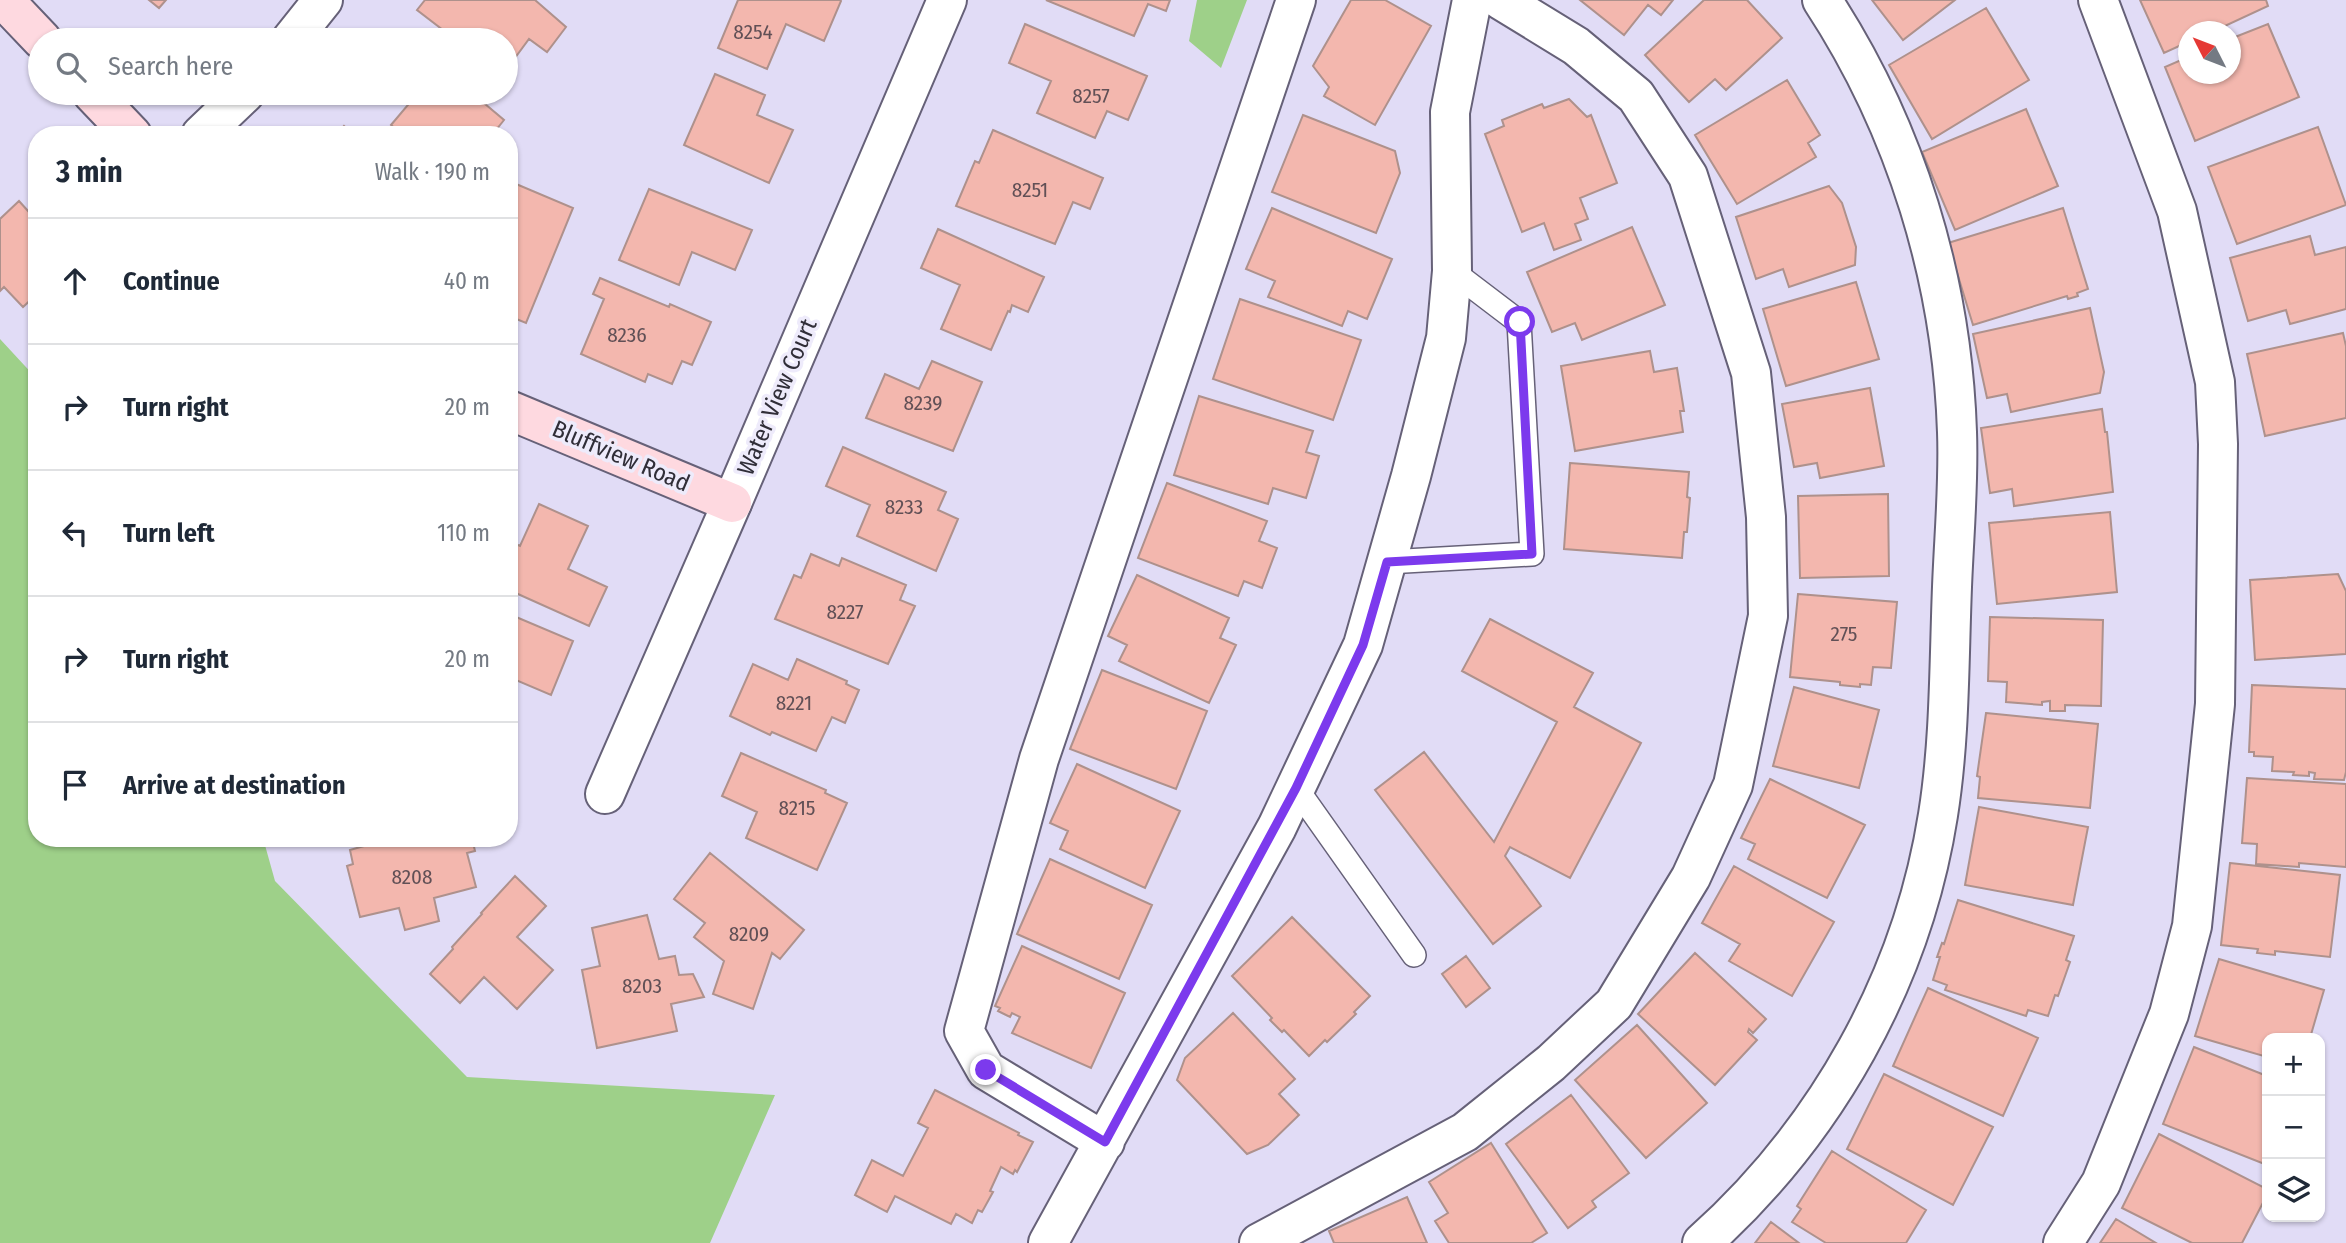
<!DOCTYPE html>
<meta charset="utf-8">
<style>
:root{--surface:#fff;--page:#f6f6f7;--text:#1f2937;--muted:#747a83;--line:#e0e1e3}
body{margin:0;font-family:"Fira Sans Condensed",sans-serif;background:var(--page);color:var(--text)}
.controls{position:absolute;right:21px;bottom:21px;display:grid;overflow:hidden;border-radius:14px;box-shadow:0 2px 5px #0004}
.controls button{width:63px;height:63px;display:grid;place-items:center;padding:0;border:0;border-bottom:2px solid var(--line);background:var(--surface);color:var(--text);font:35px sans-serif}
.compass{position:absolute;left:2178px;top:21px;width:63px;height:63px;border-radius:50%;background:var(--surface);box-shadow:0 2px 5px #0004;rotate:312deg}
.stop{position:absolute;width:21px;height:21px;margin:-16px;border:5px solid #7c3aed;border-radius:50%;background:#fff}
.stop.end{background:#7c3aed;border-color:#fff;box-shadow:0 2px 7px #0008}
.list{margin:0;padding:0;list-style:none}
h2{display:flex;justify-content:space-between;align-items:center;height:91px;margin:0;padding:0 28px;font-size:30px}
h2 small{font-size:23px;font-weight:400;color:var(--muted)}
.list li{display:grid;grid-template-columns:46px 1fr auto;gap:21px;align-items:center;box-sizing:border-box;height:126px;padding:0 28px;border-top:2px solid var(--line)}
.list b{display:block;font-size:26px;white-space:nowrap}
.list em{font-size:23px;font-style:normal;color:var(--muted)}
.icon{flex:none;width:38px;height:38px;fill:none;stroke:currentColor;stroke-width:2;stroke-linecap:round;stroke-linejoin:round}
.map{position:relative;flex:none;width:2346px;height:1243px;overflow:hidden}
.search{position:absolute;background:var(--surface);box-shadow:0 2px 5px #0004;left:28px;top:28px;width:490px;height:77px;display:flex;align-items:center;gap:18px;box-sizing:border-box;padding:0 24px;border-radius:38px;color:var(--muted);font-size:26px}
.panel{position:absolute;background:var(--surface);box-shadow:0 2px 5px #0004;left:28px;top:126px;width:490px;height:721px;border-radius:28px}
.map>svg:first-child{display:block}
.green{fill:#9ed089}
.building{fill:#f3b7ae;stroke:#ae918c;stroke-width:2}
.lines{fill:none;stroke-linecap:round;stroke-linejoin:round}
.lane-casing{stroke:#666178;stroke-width:26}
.street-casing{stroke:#666178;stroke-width:42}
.secondary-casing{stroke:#666178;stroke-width:42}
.lane{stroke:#fff;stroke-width:23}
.street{stroke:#fff;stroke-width:38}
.secondary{stroke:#fed9e0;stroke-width:38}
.route{stroke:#7c3aed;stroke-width:9}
.labels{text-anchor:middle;stroke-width:7;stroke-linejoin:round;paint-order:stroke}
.number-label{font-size:21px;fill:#615056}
.street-label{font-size:24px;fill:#302e38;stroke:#eeebfb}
</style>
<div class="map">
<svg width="2346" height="1243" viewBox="0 0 2346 1243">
<rect width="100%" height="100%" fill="#e1dcf6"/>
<path class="green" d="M1197,0H1247L1221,68L1189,41Z
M0,339L37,379V838H263L275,881L467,1077L775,1095L710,1243H0Z"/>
<path class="building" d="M149,0H166L159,8Z
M425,0H535L566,27L547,52L529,39L506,70V40H456L417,10Z
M738,0H840L841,1L824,41L786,24L767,69L718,48Z
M1046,0H1170L1166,11L1148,4L1134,36Z
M1351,0H1385L1431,26L1375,125L1324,96L1329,87L1313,66Z
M1580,0H1673L1661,15L1648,5L1624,35Z
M1704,0H1747L1782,38L1726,90L1715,79L1689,102L1645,55Z
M1872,0H1955L1903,40Z
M2140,0H2266L2268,6L2212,32H2188V42L2164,53Z
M1986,8L2029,80L1932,139L1889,65Z
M1025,24L1147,76L1128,120L1107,111L1095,138L1037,113L1051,81L1009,63Z
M2268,24L2299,97L2195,141L2165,67L2188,57V74H2230V39Z
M715,74L765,95L757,115L793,130L769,183L684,145Z
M1787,80L1820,135L1808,143L1816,157L1737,204L1695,135Z
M405,93H472L504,120L492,135H403L391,125L413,99Z
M1569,99L1587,117L1591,115L1617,183L1580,198L1588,219L1575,224L1581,240L1554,250L1544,223L1522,232L1485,134L1504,126L1502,120L1542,104L1544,108Z
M2026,109L2058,186L1955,230L1922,152Z
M1303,115L1395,151L1400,173L1376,233L1272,192Z
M344,126L354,135H336Z
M2318,127L2346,205L2237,244L2208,167Z
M993,130L1103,178L1090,209L1073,202L1055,244L956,206L975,161L979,163Z
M509,181L573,208L526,323L509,316Z
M1829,186L1842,203L1856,247L1855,265L1789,287L1783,269L1756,279L1736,217Z
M649,189L752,230L735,270L692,252L679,285L619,260Z
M19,201L37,221V294L23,307L4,287L0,291V219Z
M1272,208L1392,259L1367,319L1348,311L1342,326L1268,297L1275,281L1246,269Z
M2063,208L2088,289L2077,293L2078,296L2068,299L2067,296L1973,325L1948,243Z
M1632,227L1665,305L1582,340L1575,323L1552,332L1527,272Z
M938,229L1044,277L1028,312L1012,305L1010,312L1008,311L991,350L941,329L960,285L921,268Z
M2310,236L2315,255L2346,247V309L2290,324L2286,310L2248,321L2230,258Z
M600,278L669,307L670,304L711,322L692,365L682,361L672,384L648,374L645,382L581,354L604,299L593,294Z
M1856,282L1879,359L1786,386L1763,309Z
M1240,299L1361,340L1333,420L1213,379Z
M2090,308L2104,372L2100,393L2011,412L2007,394L1987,398L1973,334Z
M2343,333L2346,346V418L2265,436L2247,354Z
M1650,351L1654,372L1677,368L1684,411H1680L1683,432L1575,451L1561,366Z
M932,361L982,382L953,451L866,418L885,374L919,389Z
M1870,388L1884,466L1820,478L1817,463L1794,467L1782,404Z
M1199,396L1313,431L1306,452L1319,456L1306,498L1273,488L1268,504L1174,475Z
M2102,409L2105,432H2107L2113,492L2014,506L2012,489L1990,493L1981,428Z
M843,447L946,492L938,510L958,519L936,571L857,536L870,505L826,486Z
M1570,463L1689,472L1687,497L1690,498L1687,532H1684L1682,558L1564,549Z
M1167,483L1267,521L1259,541L1277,548L1262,588L1244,581L1238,596L1138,558Z
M1888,494L1889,576L1800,578L1798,496Z
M539,504L588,526L568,569L607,587L589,626L509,590V541L520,546Z
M2110,512L2117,592L1997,604L1989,523Z
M811,554L839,566L842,558L906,585L900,600L915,606L888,664L775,619L794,575L801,578Z
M2338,574L2346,591V654L2255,660L2250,580Z
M1137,575L1229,618L1220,638L1236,645L1209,703L1119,661L1127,645L1108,636Z
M1798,594L1897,602L1891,668L1873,667L1871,685L1860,684V687L1840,685V682L1790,677Z
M509,614L573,641L551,695L516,680L509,697Z
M1990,617L2103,620L2101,706L2065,705V711H2050V701L2042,702V705L2006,702L2007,682L1988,681Z
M1490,619L1593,673L1574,707L1641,743L1570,878L1510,847L1505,856L1541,906L1493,944L1375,790L1424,752L1494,842L1557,722L1462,671Z
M797,659L847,681L846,684L859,690L845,723L832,717L816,751L772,732L770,735L730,716L753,664L788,680Z
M1102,670L1207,711L1176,789L1070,749Z
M2252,685L2346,689V772L2344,780L2314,779L2315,773L2309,772V776L2293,775L2294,772L2272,771L2273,757L2254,756V752H2249Z
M1794,687L1879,710L1859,788L1773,766Z
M1986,713L2098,724L2090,808L1978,798L1980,777L1977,776Z
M741,753L826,790L825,793L847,803L817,870L746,838L757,812L722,796Z
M1077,764L1180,811L1145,888L1060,849L1068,831L1050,823Z
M2247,778L2346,784V867L2299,863V867L2256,864L2257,844L2242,843Z
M1770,779L1865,825L1827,898L1748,859L1755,844L1741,838Z
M1979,807L2088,827L2073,905L1965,885Z
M362,838H472L475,851L467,853L476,887L434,898L439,921L405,930L399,908L360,917L347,866L353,864L350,850L364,846Z
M710,853L804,930L780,959L772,953L753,1009L713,994L724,961L694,937L705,923L674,899Z
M1050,859L1152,905L1119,979L1017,934Z
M2230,863L2340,875L2330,957L2275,951V955L2257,953L2258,949L2221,945Z
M1734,866L1834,922L1792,996L1729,961L1740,944L1702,923Z
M515,876L546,906L517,937L553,970L517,1009L484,977L460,1003L430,974L453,949L452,947L482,914L481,913Z
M1958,900L2074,936L2066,960L2070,962L2058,996L2055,995L2048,1016L2028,1010L2026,1016L1945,990L1947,985L1933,980L1940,957H1937L1942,943L1944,944Z
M647,915L659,959L675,956L679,975L693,974L704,997L671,1004L677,1031L597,1048L582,970L600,966L592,928Z
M1292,917L1370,996L1354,1012L1356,1014L1327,1042L1325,1040L1309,1056L1284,1030L1282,1032L1270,1020L1272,1018L1232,976Z
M1022,946L1125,993L1091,1068L1012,1033L1020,1017L1012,1013L1010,1017L998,1011L1000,1008L995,1006Z
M1695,953L1766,1019L1753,1033L1749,1029L1748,1032L1757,1040L1715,1085L1638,1014Z
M1466,956L1490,988L1466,1007L1442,974Z
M2219,959L2324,990L2310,1038H2267V1057L2195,1036Z
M1928,988L2038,1038L2003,1116L1893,1066Z
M1233,1013L1295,1079L1279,1094L1299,1115L1268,1145L1247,1154L1177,1080L1185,1058Z
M1637,1025L1707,1103L1646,1158L1575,1080Z
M2194,1047L2267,1076V1165L2163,1124Z
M1884,1074L1993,1127L1953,1205L1847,1149Z
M935,1090L1019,1133L1018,1135L1033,1142L1017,1172L1015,1170L1013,1174L1001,1167L990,1191L993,1192L982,1212L978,1210L972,1223L956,1214L951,1224L895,1196L887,1212L855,1195L872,1160L903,1176L928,1128L918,1123Z
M1571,1095L1629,1173L1592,1201L1596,1207L1568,1228L1506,1144Z
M2159,1134L2267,1189V1195L2242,1243H2192L2122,1208Z
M1491,1143L1547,1233L1531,1243H1449L1435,1221L1448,1213L1429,1182Z
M1832,1151L1926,1210L1906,1243H1826L1792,1222L1801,1209L1797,1206Z
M1407,1197L1427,1243H1334L1329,1231Z
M2116,1219L2156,1243H2100Z
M1771,1222L1799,1243H1755Z"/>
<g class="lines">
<g class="lane-casing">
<path id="lane" d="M1387,562L1532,554L1519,322L1452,271
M1296,788L1414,955"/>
</g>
<g class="street-casing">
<path id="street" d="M291,40L323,0
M201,135L245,93
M605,794L732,503L947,0
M1105,1142L986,1070L964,1031L1039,759L1296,0
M1048,1243L1277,827L1363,645L1411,476L1446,338L1452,271L1450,112L1472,0
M1259,1243L1465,1132L1551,1063L1614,1004L1691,877L1733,785L1768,616L1766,517L1751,373L1688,176L1636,96L1576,46L1501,0
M1702,1243C1826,1132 1912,980 1938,815C1950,740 1949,663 1952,587C1954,535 1959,483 1957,432C1952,279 1906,128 1822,0
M2063,1243L2101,1183L2169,1014L2192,926L2215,704L2218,444L2215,382L2177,211L2098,0"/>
</g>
<g class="secondary-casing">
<path id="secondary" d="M4,0L42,40
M92,93L132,135
M509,410L732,503"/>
</g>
<use href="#lane" class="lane"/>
<use href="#street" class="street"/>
<use href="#secondary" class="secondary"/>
</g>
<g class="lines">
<path class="route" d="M986,1070L1105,1142L1296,788L1363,645L1387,562L1532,554L1520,322"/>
</g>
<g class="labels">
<g class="number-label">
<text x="753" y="39">8254</text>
<text x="1091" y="103">8257</text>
<text x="1030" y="197">8251</text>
<text x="627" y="342">8236</text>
<text x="923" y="410">8239</text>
<text x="904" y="514">8233</text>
<text x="845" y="619">8227</text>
<text x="1844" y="641">275</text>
<text x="794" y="710">8221</text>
<text x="797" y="815">8215</text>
<text x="412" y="884">8208</text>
<text x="749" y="941">8209</text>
<text x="642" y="993">8203</text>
</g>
<g class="street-label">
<text transform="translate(777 397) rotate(-67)" y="8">Water View Court</text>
<text transform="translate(621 456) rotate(23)" y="8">Bluffview Road</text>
</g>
</g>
</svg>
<div class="controls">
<button>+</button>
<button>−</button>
<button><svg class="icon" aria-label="layers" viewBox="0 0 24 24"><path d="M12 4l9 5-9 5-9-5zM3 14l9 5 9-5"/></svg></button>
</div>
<svg class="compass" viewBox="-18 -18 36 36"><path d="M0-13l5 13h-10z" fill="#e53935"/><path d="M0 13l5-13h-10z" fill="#747a83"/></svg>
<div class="stop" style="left:1520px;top:322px"></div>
<div class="stop end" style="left:986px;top:1070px"></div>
<div class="search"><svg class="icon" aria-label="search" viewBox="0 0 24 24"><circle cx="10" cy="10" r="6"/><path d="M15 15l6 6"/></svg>Search here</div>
<section class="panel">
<h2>3 min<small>Walk · 190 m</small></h2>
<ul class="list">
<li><svg class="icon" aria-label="ahead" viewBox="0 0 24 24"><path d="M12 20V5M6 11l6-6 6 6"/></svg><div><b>Continue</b></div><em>40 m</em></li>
<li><svg class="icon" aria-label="right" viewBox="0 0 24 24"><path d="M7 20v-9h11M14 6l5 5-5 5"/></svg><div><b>Turn right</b></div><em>20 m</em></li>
<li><svg class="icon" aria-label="left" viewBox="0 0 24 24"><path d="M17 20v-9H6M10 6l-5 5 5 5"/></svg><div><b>Turn left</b></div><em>110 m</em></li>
<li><svg class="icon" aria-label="right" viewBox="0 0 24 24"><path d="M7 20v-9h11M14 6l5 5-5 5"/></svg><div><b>Turn right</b></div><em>20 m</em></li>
<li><svg class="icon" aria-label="arrive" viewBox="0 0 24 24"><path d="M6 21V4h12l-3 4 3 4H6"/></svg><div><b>Arrive at destination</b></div></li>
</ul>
</section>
</div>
